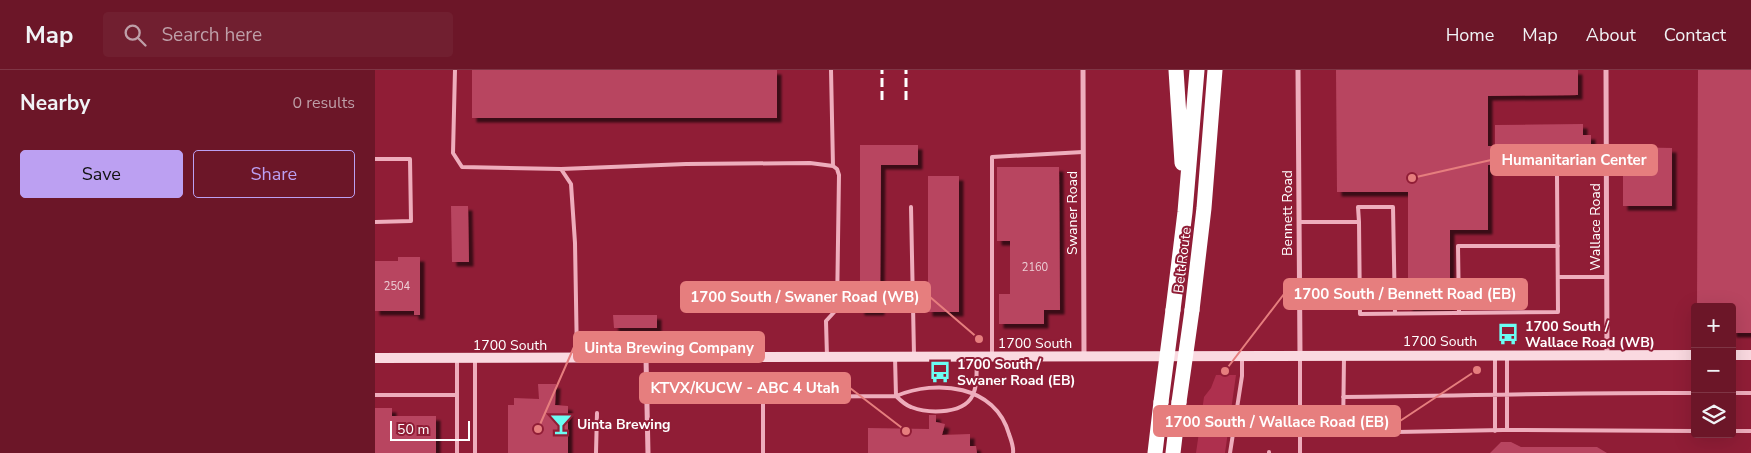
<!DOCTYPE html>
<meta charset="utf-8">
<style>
:root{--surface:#6c1628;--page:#711f30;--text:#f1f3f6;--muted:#be9fa8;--line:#7f3545;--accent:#bca0f2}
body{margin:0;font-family:"Nunito Sans",sans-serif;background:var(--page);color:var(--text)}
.controls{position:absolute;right:15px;bottom:15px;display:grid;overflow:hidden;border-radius:5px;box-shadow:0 5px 20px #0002}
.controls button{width:45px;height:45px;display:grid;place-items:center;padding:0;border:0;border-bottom:1px solid var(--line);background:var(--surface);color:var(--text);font:25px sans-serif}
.scale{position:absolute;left:15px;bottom:12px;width:80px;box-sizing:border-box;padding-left:5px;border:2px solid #fff;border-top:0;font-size:14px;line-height:18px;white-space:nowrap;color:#fff;-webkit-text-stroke:4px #901d36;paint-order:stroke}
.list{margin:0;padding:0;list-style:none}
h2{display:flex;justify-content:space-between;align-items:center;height:65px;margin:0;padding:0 20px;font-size:21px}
h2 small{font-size:16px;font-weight:400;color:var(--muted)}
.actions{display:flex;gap:10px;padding:15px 20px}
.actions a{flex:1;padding:11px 0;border:1px solid var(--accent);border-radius:5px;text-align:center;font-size:18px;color:var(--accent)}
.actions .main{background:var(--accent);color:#111}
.icon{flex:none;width:28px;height:28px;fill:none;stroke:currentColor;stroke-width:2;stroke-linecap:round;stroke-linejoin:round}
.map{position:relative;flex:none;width:1376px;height:383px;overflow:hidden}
header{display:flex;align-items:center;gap:30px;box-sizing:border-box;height:70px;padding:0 25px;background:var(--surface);border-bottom:1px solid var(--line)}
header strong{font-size:24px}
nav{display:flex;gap:28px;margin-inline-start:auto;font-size:18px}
.search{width:350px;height:45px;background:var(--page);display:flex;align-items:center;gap:12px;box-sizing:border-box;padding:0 18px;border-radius:5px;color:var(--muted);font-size:19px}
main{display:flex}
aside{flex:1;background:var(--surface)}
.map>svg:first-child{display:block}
.green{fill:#ae304e}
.building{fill:#b84560;filter:url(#shadow)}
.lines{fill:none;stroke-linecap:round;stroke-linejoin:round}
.lane{stroke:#eeadbc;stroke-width:4}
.street{stroke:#eeadbc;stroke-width:5}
.secondary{stroke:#fad9e0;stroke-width:10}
.highway{stroke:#fff;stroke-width:15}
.rail{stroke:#fff;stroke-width:3;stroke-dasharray:9 4;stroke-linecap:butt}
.highway-bridge{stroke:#fff;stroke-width:15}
.labels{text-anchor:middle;stroke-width:4;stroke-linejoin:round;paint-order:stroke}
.number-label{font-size:11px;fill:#edd0d7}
.street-label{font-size:14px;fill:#fff;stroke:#901d36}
.poi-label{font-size:14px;font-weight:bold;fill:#fff;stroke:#901d36;text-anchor:start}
.leader{fill:none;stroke:#e67e7e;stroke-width:2}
.callout-dot{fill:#e67e7e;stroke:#901d36;stroke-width:2}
.callout{fill:#e67e7e;stroke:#e67e7e;stroke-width:2}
.callout-label{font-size:15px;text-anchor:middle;font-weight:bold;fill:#fff}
</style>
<header>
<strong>Map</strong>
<div class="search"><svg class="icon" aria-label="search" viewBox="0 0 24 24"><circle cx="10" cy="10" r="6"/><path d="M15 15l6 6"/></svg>Search here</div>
<nav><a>Home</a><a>Map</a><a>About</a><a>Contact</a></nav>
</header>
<main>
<aside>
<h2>Nearby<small>0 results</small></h2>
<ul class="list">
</ul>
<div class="actions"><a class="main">Save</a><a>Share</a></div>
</aside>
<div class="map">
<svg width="1376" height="383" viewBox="0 0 1376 383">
<defs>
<filter id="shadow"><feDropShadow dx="4.5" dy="4.5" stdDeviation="1" flood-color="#0009"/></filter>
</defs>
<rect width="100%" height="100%" fill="#901d36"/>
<path class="green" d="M841,305H861L850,383H821L829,327L836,318Z"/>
<path class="building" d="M97,0H402V48H97Z
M961,0H1203V25L1113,26V76H1120V55L1208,54V65H1216V82H1208V94L1113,95V160H1075V236L1033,237V122H962Z
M1323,0H1376V263H1357V237H1322Z
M485,75H543V95H506L505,241H485Z
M1248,77L1297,78V136H1248Z
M622,97H684L685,240H669V254H624V224H635V171H622Z
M553,106H584V242H553Z
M76,136H93L94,192H77Z
M23,187H45V245H39V241H0V191H23Z
M238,245H282V258H239Z
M163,314H181L180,335L193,336V383H133V335H139V328L164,329Z
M0,338H17V346H61V383H0Z
M554,345H561V352L570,354L567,365L595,364V376H601L602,383H493V358L554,359Z
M1126,372H1136L1146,377H1222L1232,383H1115Z"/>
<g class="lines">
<path class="lane" d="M80,0L78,83L87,97L186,99L196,114L200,173L202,288
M456,0L458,96
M0,89H35L36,151L0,152
M186,99L311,94L435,93L458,96L462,99L464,105L462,239L451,251L452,287
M536,137L539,285
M924,152H984L985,244L1183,242L1182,106
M984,152L983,137H1018L1020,244
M1183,207H1232
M1084,243L1083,176H1183
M617,285V87L708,82
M520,287L521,326C525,330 530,335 536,337C554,344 592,345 599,322C603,312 601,298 602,287
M925,287V383
M969,287L968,363L1128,360L1320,361
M1132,287V360
M82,288V383
M1357,323H1376
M0,325H82
M968,327C1085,326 1203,322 1320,323
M1120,361V287
M1357,361H1376
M894,382V383
M100,383V288
M221,383L222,343
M388,383V327L521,326C562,309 620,315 634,364C636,370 639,377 638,383
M855,383L867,306V286"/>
<path class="street" d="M708,0L709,286
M923,0L925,285
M1231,0L1232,285
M271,288L273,383"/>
<path class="secondary" d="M1357,285H1376
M0,288L1320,285"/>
<path class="highway" d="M801,0L807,93
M798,240L810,142L822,0
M817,240L829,138L840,0
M780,383L786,332
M798,383L804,332"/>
<path class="rail" d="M507,30V0
M531,30V0"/>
<path class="highway-bridge" d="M786,332L798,240
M804,332L817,240"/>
</g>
<defs>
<g id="bus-bare" transform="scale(1.725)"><path d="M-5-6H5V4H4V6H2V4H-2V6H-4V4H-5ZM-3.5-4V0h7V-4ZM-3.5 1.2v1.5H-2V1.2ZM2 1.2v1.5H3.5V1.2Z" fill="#6bfdf3" stroke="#901d36" stroke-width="2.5" paint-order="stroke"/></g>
<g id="bar-bare" transform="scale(1.725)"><path d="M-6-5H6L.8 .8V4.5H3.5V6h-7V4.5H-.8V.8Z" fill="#6bfdf3" stroke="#901d36" stroke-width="2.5" paint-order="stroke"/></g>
</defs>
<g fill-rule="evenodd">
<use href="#bus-bare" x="1133" y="264"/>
<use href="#bus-bare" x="565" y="302"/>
<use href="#bar-bare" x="186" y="354"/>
</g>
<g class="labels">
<g class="number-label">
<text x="660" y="201">2160</text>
<text x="22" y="220">2504</text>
</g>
<g class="street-label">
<text transform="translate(697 143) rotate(-90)" y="5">Swaner Road</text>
<text transform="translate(912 143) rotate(-90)" y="5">Bennett Road</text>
<text transform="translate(1220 157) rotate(-90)" y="5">Wallace Road</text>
<text transform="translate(807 190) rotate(-83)" y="5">Belt Route</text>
<text x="1065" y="276">1700 South</text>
<text x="660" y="278">1700 South</text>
<text x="135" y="280">1700 South</text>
</g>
<g class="poi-label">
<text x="1150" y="261">1700 South /<tspan x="1150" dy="16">Wallace Road (WB)</tspan></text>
<text x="582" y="299">1700 South /<tspan x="582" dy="16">Swaner Road (EB)</tspan></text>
<text x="202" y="359">Uinta Brewing</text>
</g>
</g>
<path class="leader" d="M1037 108L1116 90M850 301L909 224M604 269L555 227M163 359L199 277M531 361L475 318M1102 300L1025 351"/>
<g class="callout-dot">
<circle cx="1037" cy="108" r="5"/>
<circle cx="850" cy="301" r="5"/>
<circle cx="604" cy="269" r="5"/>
<circle cx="163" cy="359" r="5"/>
<circle cx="531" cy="361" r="5"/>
<circle cx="1102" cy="300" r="5"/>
</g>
<g class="callout">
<rect x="1116" y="75" width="166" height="30" rx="5"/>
<rect x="909" y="209" width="243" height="30" rx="5"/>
<rect x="306" y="212" width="249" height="30" rx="5"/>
<rect x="199" y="262" width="190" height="30" rx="5"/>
<rect x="265" y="303" width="210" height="30" rx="5"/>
<rect x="779" y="336" width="246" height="30" rx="5"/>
</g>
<g class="callout-label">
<text x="1199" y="95">Humanitarian Center</text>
<text x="1030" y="229">1700 South / Bennett Road (EB)</text>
<text x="430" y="232">1700 South / Swaner Road (WB)</text>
<text x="294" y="283">Uinta Brewing Company</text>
<text x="370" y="323">KTVX/KUCW - ABC 4 Utah</text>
<text x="902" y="357">1700 South / Wallace Road (EB)</text>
</g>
</svg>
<div class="controls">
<button>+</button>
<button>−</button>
<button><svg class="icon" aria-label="layers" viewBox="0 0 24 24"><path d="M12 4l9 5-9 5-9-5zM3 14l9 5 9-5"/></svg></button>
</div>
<div class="scale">50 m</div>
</div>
</main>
